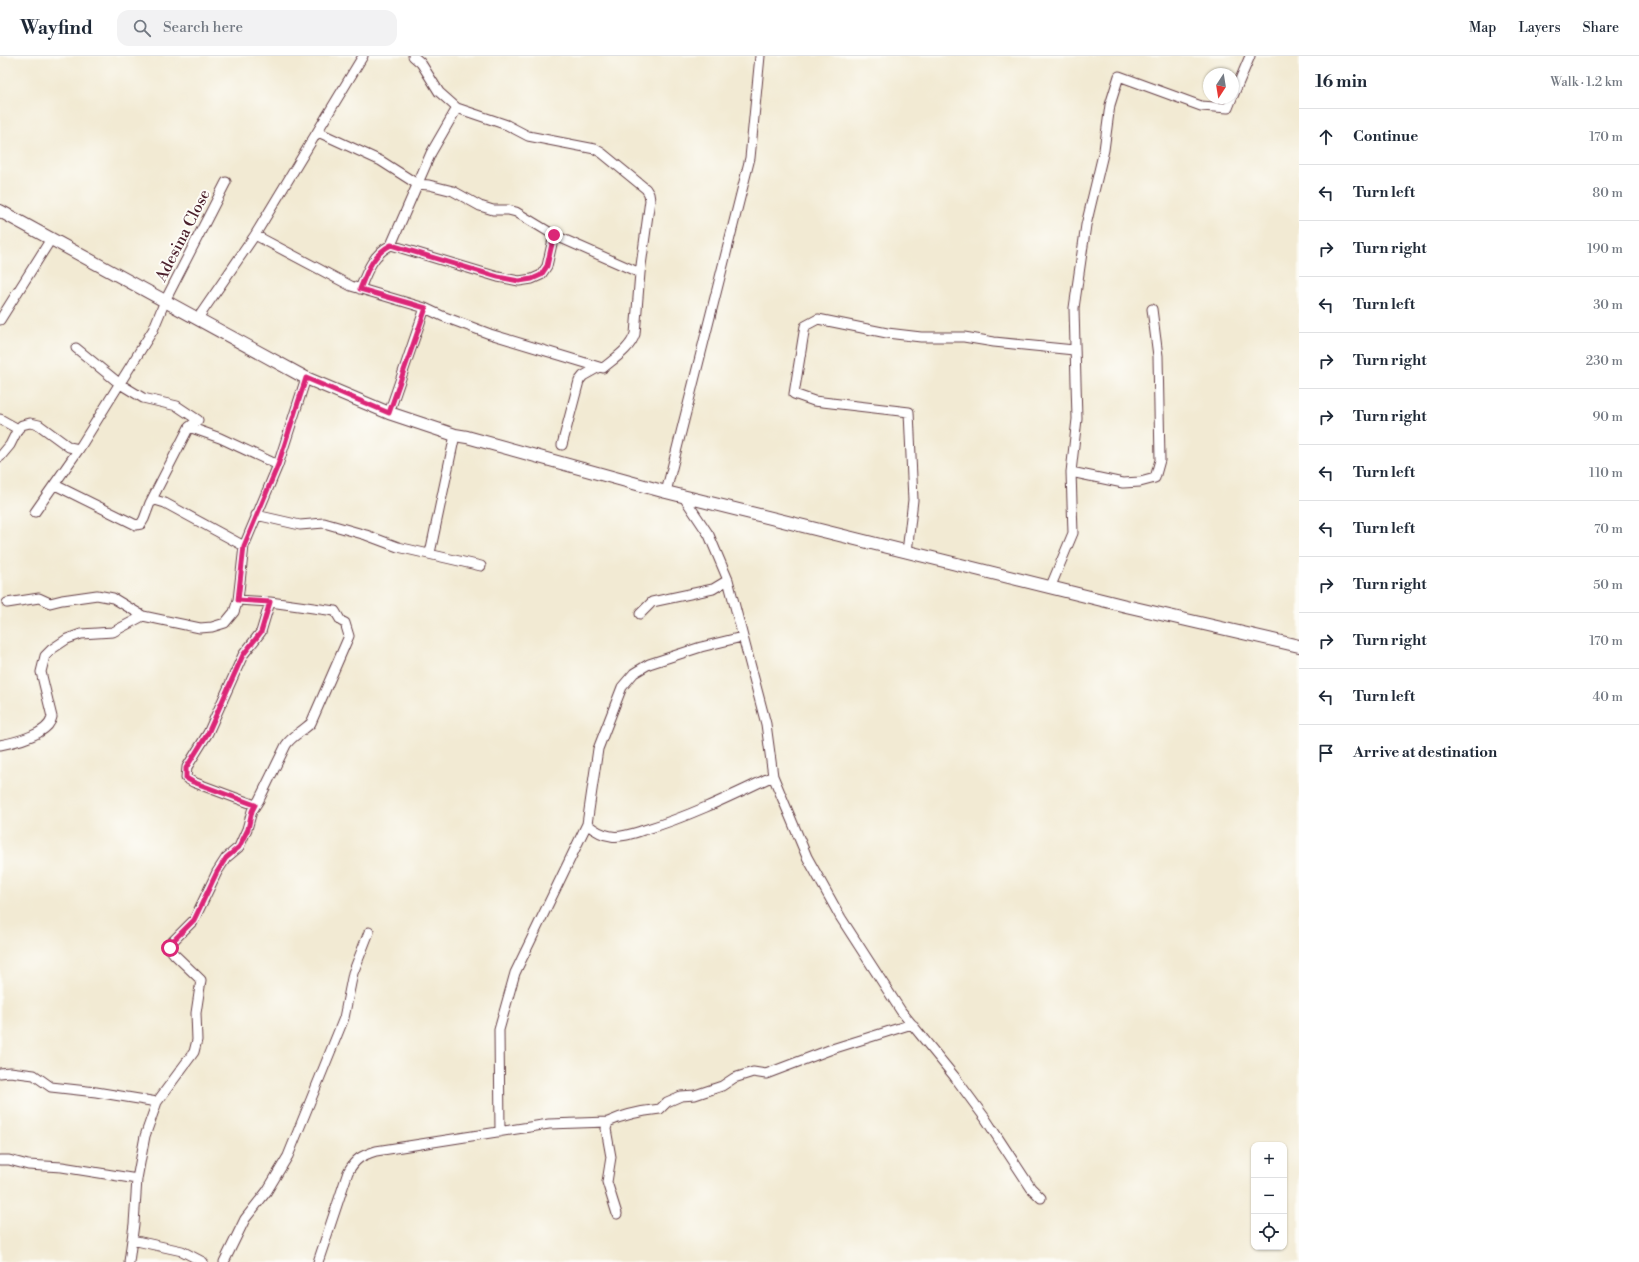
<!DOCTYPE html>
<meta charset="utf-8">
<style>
:root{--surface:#fff;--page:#f2f2f3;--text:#1f2937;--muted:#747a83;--line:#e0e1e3}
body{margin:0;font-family:"Libre Bodoni",serif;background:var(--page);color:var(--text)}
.controls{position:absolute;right:12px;bottom:12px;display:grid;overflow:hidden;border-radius:8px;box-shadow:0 1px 3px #0004}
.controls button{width:36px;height:36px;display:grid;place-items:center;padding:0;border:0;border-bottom:1px solid var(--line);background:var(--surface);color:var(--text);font:20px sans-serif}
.compass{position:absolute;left:1203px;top:12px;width:36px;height:36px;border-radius:50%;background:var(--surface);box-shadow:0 1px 3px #0004;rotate:192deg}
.stop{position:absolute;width:12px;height:12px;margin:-9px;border:3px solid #db2777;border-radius:50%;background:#fff}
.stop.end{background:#db2777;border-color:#fff;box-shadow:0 1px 4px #0008}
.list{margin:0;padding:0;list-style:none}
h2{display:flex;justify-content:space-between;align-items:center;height:52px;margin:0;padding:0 16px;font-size:17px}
h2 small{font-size:13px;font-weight:400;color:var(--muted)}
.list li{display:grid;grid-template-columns:26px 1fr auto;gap:12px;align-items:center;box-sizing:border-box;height:56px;padding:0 16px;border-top:1px solid var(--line)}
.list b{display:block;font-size:15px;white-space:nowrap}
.list em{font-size:13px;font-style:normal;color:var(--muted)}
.icon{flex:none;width:22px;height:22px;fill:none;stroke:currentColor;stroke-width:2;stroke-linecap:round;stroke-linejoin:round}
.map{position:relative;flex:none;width:1299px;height:1206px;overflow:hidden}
header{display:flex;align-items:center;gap:24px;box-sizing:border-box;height:56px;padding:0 20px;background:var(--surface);border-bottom:1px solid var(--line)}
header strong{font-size:19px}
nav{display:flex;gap:22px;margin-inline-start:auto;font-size:14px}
.search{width:280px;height:36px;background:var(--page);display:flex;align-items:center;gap:10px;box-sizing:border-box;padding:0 14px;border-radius:12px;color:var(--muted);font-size:15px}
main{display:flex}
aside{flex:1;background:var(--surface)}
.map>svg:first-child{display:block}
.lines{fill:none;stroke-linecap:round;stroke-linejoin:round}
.minor-casing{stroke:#633d44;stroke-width:11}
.major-casing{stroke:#633d44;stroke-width:14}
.minor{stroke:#fff;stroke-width:9}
.major{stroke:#fff;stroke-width:12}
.route{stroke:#db2777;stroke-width:5}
.labels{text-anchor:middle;stroke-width:4;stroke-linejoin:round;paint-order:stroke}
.street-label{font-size:16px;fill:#4a1f2b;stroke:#fdfcf7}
</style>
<header>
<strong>Wayfind</strong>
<div class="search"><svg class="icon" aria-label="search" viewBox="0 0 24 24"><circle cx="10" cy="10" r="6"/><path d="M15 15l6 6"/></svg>Search here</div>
<nav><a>Map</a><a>Layers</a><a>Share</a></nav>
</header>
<main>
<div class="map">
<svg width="1299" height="1206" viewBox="0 0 1299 1206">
<rect width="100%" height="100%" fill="#fdfcf7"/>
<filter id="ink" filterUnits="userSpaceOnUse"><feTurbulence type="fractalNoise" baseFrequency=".025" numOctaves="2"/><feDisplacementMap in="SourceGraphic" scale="8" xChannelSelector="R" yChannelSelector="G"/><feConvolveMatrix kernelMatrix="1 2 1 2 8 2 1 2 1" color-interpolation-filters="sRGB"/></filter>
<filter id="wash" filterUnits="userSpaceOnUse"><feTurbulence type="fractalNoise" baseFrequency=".012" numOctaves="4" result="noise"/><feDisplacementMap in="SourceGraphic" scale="16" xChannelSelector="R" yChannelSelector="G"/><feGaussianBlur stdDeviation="0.9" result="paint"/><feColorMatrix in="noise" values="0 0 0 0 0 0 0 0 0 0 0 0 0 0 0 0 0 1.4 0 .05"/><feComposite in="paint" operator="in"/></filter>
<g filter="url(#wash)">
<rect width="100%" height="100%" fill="#f2ead3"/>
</g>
<g filter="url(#ink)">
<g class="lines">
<g class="minor-casing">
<path id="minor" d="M413,0L421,7L439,36L457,52L507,69L528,80L595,93L602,97L646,133L649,138L650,144L640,217L635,278C630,293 615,302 603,312L599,311L583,320L579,325L562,389
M1233,40L1250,0
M318,76L381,105L417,128L429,129L453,135L480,150L493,154H508L516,156L554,179L640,217
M255,179L351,230L425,252L442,260L490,278L599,311
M391,189L431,97L457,52
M360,233C367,215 373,198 391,189L498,221L519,225L532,223L541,219L547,210L554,179
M198,262L255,179L363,0
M0,264L51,183
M76,292L120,328L143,342L177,350L198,364L189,371L220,382L278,409
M389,357L425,252
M0,363L18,373
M0,401L10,389L18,373L22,369L30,367L39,369L69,391L79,393
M1071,416L1123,427L1140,426L1155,422L1160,404L1158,300L1152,253
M55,429L136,469L141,468L144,463L150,447L189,371
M666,436L750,102L760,0
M683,440L709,479L728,524L766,668L773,720L807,801L841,862L901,955L954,1020L985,1062L1031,1132L1041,1142
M150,447L155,444L165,447L244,490
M35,456L79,393L153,274L165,245L226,126
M256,459L300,469L324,467L366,479L398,491L481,510
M907,496L913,444L909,356L814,345L794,338L805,270L818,263L887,277L921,281H964L994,286L1074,294
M430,497L455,379
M1050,532L1073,477L1071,416L1077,363L1074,252L1086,169L1104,94L1110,49L1119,20L1201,50L1228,52L1232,42
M7,547L39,542L50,547L62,544L97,539L113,542L143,560L200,572L212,571L225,567L234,556L238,544L244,490L278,409L306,322
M640,558L652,546L713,533L728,524
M0,689C16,686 49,678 52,661L41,616L45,600L52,593L67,583L81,578L113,576L143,560
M255,749L193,726L186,722L187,711L208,677L243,599L261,576L270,546
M587,768C594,774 601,779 611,780C621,782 634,777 644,774C688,761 731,740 773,720
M0,1017L10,1016L34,1019L51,1031L96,1036L157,1046
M500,1076L499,974L515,917L587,768L598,693L622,631L634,617L649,608L701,591L742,581
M0,1104H9L28,1109L62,1111L137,1123
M617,1158L607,1126L611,1101L606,1073L608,1066C625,1058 641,1055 660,1053L667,1046L681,1040L695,1039L722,1030L734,1022L753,1016L766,1018L832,993L912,968
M132,1184L182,1195L203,1206
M129,1206L134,1168L137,1123L145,1080L157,1046L194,996L197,984L196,957L201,924L174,898L171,894L170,888L194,864L217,816L226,802L239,791L247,773L252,755L259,744L286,689C292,680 303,675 311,667L349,580L345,567L341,565L335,555L270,546L238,544
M224,1206L245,1163L267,1135L288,1100L344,962L353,917L369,876
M318,1206L348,1116C356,1102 361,1100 376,1095L549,1068L608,1066"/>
</g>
<g class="major-casing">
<path id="major" d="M0,155L306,322L389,357L455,379L467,381L666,436L1126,550L1299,590"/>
</g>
<use href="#minor" class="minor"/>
<use href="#major" class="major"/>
</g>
</g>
<g class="lines" filter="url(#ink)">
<path class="route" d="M170,892V888L194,864L217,816L226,802L239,791L248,773L252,755L255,749L193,726L186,722V712L208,677L243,599L261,576L270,546L238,544L244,490L278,409L306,322L389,357L426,252L360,233C367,215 373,198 391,189L498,221L519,225L532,223L541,219L547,210L554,179"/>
</g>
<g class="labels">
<g class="street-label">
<text transform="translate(182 179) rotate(-63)" y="6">Adesina Close</text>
</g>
</g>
</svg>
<div class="controls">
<button>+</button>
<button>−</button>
<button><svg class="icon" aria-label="locate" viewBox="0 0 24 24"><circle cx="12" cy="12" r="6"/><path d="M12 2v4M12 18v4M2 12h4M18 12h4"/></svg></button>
</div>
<svg class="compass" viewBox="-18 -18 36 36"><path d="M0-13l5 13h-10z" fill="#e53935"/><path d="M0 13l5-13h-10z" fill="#747a83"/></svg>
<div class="stop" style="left:170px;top:892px"></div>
<div class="stop end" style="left:554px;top:179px"></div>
</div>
<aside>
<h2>16 min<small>Walk · 1.2 km</small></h2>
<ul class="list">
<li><svg class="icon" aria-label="ahead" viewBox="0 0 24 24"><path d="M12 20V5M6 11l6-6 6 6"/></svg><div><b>Continue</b></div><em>170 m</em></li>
<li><svg class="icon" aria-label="left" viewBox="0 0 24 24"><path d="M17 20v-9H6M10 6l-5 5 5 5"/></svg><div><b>Turn left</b></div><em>80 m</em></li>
<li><svg class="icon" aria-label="right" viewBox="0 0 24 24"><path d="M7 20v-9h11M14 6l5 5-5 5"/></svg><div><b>Turn right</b></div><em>190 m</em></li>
<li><svg class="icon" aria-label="left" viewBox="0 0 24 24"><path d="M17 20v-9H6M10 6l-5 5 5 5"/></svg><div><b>Turn left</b></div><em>30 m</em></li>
<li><svg class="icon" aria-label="right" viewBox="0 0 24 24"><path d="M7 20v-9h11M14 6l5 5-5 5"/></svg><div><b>Turn right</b></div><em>230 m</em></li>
<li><svg class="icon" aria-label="right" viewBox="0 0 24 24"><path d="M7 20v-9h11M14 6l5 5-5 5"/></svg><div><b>Turn right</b></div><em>90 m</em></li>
<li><svg class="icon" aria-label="left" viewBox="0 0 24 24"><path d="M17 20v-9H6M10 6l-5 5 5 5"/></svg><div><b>Turn left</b></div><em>110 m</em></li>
<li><svg class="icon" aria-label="left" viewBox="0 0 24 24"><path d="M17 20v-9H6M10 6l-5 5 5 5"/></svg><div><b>Turn left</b></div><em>70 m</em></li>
<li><svg class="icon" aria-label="right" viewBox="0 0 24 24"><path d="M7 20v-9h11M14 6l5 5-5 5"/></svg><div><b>Turn right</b></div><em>50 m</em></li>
<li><svg class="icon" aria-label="right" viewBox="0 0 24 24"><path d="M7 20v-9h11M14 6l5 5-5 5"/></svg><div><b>Turn right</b></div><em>170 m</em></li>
<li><svg class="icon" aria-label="left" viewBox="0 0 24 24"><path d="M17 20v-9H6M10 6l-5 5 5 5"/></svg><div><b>Turn left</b></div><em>40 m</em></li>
<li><svg class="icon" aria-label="arrive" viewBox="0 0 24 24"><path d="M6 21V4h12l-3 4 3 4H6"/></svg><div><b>Arrive at destination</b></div></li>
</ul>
</aside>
</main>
